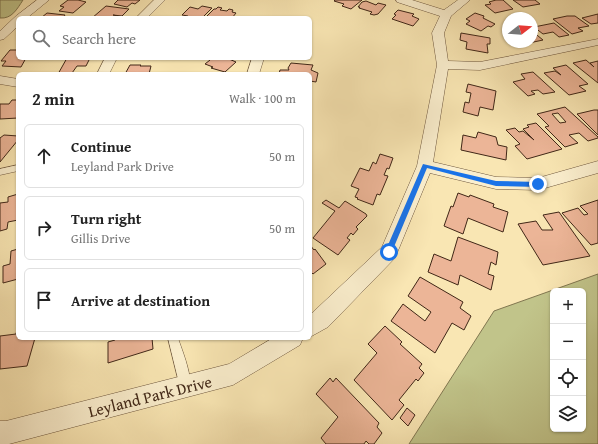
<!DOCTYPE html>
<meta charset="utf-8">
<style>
:root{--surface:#fff;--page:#f6f6f6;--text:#222;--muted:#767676;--line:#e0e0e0}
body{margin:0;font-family:"Gentium Book Plus",serif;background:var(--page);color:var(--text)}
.controls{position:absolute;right:12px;bottom:12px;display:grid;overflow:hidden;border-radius:6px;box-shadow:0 1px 3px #0004}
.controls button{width:36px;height:36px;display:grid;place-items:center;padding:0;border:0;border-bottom:1px solid var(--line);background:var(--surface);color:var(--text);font:20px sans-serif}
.compass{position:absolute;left:502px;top:12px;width:36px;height:36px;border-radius:50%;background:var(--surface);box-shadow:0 1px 3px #0004;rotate:73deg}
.stop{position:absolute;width:12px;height:12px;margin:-9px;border:3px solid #1a73e8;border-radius:50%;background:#fff}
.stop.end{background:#1a73e8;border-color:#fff;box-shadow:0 1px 4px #0008}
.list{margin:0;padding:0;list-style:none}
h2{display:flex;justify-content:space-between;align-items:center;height:52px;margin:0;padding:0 16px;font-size:17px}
h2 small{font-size:13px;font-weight:400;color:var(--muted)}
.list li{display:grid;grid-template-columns:26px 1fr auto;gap:12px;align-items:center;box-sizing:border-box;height:64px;margin:0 8px 8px;padding:0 8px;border:1px solid var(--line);border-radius:6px}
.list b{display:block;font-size:15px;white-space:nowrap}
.list p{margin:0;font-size:13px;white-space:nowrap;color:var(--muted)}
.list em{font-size:13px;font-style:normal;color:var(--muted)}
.icon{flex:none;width:22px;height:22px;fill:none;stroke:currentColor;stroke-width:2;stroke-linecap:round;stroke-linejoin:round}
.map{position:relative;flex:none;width:598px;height:444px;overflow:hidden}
.search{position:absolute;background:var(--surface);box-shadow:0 1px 3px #0004;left:16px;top:16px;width:296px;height:44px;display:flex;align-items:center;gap:10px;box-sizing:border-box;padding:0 14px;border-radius:6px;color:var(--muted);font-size:15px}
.panel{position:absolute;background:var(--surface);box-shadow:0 1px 3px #0004;left:16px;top:72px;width:296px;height:268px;border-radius:6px}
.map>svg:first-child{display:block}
.green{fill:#c1c48a;stroke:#807650;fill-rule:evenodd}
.building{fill:#ecb597;stroke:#402717;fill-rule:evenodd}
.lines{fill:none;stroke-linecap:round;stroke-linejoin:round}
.service-casing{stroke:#6e573e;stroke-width:1}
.minor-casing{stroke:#6e573e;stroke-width:1}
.service{fill:#fbefce;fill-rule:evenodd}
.minor{fill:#fbefce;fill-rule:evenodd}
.route{fill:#1a73e8}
.labels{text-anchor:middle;stroke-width:3.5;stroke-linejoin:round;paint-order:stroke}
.near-street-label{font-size:16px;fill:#402717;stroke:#fbefce}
</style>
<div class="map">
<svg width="598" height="444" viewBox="0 0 598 444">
<rect width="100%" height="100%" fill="#f9e6b3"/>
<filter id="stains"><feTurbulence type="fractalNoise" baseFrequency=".005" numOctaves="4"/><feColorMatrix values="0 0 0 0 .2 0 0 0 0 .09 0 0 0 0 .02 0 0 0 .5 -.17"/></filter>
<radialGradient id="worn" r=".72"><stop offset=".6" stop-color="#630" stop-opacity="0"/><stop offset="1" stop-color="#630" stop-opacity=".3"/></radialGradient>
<path class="green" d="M0,0H23C17,9 12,19 0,18Z
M598,274V444H409L494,311ZM553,291H583V429H553Z"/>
<path class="building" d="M68,0H78L86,2L73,13L59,11L64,7L60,6Z
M118,0H140L135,4L132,3L127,7L114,4Z
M335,0H362L351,9L342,6L344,4L334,1Z
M496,0H503L513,9L495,13L485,5L491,4L489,2Z
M513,0H535L540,4L523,7Z
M366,1L376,5L378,3L386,5L378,14L374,15L370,14L372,12L359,8L360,7H358L362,2Z
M106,6L129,9L122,16L113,15L118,16L116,18H92Z
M202,6L212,8L202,18H187L188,16L182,15L190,7L198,9Z
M218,7L222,8L220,10L227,11L229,9L233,10L232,12L236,13L232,18H205L214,9H216Z
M398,10L414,14L412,16L419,19L413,26L392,19L396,15L394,14Z
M47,13L65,15L63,18H41Z
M475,13L484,16L483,18L495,24L491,27L488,26L481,31L466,24L470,21L466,19Z
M598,14V23L591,24L582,18Z
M567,16H575L589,26L578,28L583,31L572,34L553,19Z
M554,23L569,35L559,37L553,32L543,34L534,27Z
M532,31L543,40L529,43L527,42H532Z
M461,33L490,38V44H487L488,53L466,49L467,42L460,40Z
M10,50H18V58H26L21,67L2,66L6,61H1Z
M67,58H90L86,66H77L72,73L58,74Z
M209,58H230L229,59L236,62L225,72L211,68L213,67L205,64L210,60L207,59Z
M586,60L594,67L590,63L598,61V83L573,63Z
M291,63L313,65L311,70L318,73L316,82L310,81V74H279L280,70H289L288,68Z
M130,65H141L140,66H151L149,74H125Z
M566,65L588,84L579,86L586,91L569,95L544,73L555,71L561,75L553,68Z
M533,72L555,92L543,94L538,90L531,91L535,94L528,96L513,82L525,79L521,74Z
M468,84L496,91L493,110L480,107L478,116L463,112L465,102L469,103L471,93L466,92Z
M12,100H18V118L0,119V104H9Z
M565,107L598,137V138L588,141L579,133L569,135L578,143L565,147L545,127L549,126L537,114ZM558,113L566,122L560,123L552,114Z
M594,110H598V135L577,114Z
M536,123L562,149L527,159L515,146L520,144L506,130L515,128L519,132L523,131L534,140L523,129L529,127L527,125Z
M478,132L496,137L498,145L507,147L506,160L461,150L463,135L476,138Z
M4,135L18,136V140L0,162V138Z
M380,154L393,158L389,169L387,168L384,175L388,176L380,195L377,194L373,205L357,199L358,198L355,197L359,189L351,186L360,168L369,171L373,162L376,164Z
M458,193L469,197L470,195L494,204L493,207L508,212L503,232L468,218L463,234L444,226L451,206L453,207Z
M18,194V220L8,222L7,229L0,231V203L8,202V197Z
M326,200L339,208L345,201L366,214L367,216L356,227L358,229L353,235L351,233L347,238L350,240L338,255L313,238L335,211L322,203Z
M598,200V243L591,245L562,213L578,208L584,215L588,214L580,206Z
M559,212L590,256L543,265L518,224L536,221L542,230H553L543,215Z
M458,237L498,252L496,265L491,262L488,274L494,276L491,290L460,275L458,285L428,272L434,254L451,261Z
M310,245L314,250L315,249L326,264L313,274L310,271Z
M18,249V279L3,283V266L10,264L11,251Z
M420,277L463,302L460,308L471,316L464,330L452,323L435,353L391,321L403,304L425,321L431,312L408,296Z
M18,326V338H35L27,366L0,369V336L16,334Z
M385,326L402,342L400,344L422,364L419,368L424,373L418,381L416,379L399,400L404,405L392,420L354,380L377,353L368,344Z
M115,338H152L153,349L108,363V342L115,340Z
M330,378L333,382L336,378L379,423L377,427L382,433L374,444H369L366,441L364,444H326L321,438L338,417L316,394Z
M407,408L415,415L408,426L400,418Z"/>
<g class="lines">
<g class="service-casing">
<path id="service" d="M18,165V171L0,175V169Z
M168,338H178C182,350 194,379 189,391L185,393L181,391Z"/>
</g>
<g class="minor-casing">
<path id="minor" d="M37,0H49L27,18H18V26L4,39L0,40V31L16,16Z
M154,0H165L147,18H136Z
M396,0H412L444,10L458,0H470L451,16L444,33L448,61L480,62L598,39V45L480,70L448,69L433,162L496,177L538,178L598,161V173L538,190L496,189L430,173L395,258L328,327L310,337V315L382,247L417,166L437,65L432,33L440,16L397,2Z
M105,58H117L109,74H97Z
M252,58H264L259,74H247Z
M0,76L18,79V87L0,84Z
M273,338H303L300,345L233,385L9,444H0V421H6L229,364Z"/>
</g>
<use href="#service" class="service"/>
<use href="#minor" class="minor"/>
</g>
<path class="route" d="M423,164L496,181L538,182L541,184L538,187L496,186L427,168L391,254H386L385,252Z"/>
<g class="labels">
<g class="near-street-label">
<text transform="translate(150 396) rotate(-14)" y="6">Leyland Park Drive</text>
</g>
</g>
<rect width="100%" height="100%" filter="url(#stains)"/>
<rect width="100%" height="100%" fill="url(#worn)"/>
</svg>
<div class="controls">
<button>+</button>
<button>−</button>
<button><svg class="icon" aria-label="locate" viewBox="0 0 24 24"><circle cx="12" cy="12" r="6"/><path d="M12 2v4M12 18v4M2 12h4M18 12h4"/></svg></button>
<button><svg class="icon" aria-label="layers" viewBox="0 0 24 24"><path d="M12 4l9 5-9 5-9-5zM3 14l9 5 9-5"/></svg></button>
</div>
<svg class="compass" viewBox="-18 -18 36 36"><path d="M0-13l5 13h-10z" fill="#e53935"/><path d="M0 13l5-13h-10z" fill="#767676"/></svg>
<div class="stop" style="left:389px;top:252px"></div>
<div class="stop end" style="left:538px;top:184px"></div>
<div class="search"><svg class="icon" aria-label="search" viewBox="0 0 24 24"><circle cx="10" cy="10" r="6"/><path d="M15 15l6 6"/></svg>Search here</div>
<section class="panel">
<h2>2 min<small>Walk · 100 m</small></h2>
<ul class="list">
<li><svg class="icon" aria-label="ahead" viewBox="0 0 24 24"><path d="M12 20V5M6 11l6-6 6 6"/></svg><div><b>Continue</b><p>Leyland Park Drive</p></div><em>50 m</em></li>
<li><svg class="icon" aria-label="right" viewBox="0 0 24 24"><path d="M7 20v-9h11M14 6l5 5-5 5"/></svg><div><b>Turn right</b><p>Gillis Drive</p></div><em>50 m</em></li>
<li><svg class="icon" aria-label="arrive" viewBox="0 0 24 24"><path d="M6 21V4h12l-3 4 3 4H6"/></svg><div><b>Arrive at destination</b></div></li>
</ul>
</section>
</div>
